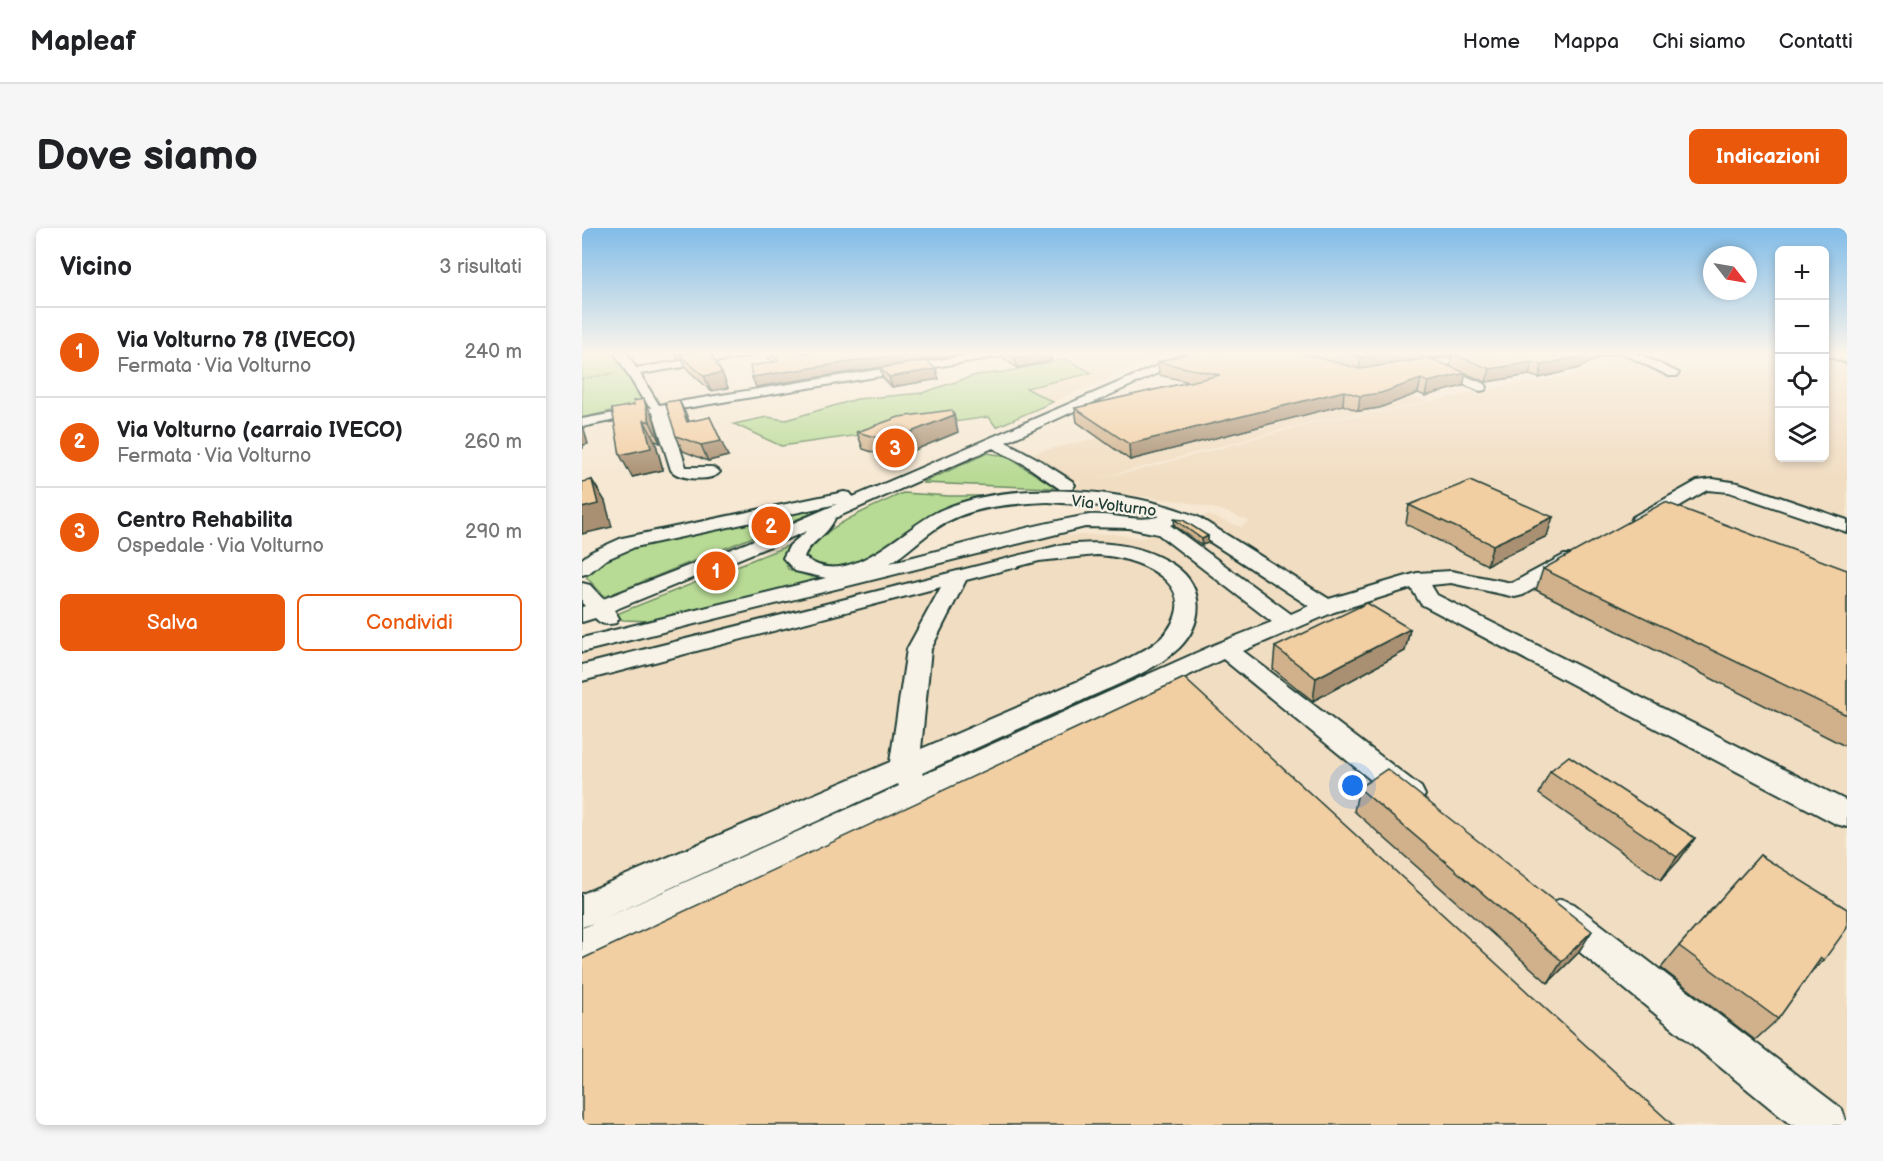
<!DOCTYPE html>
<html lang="it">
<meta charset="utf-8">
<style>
:root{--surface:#fff;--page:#f6f6f6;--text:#202124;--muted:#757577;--line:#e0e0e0;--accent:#ea580c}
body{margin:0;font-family:"Balsamiq Sans",sans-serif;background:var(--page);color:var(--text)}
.controls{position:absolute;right:18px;top:18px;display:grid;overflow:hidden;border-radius:9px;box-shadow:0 3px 9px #0003}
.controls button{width:54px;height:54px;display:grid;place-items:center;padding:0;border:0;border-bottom:2px solid var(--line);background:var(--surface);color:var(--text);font:30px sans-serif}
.compass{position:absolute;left:1121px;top:18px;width:54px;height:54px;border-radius:50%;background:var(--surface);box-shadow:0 3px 9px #0003;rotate:121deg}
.you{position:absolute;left:771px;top:558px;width:21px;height:21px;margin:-15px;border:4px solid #fff;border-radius:50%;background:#1a73e8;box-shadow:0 0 0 9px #1a73e833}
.badge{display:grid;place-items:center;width:39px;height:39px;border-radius:50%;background:var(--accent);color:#fff;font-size:20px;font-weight:700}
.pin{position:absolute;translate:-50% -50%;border:3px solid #fff;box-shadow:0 2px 6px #0006}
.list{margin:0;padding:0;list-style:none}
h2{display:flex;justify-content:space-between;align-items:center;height:78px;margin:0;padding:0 24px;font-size:26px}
h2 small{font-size:20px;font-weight:400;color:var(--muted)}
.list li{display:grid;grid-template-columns:39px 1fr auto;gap:18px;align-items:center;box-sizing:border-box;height:90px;padding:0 24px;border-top:2px solid var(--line)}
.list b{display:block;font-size:22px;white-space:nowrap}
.list p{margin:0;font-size:20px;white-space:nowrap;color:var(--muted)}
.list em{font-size:20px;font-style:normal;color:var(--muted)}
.actions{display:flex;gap:12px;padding:18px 24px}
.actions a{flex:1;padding:14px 0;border:2px solid var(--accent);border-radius:9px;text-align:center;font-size:21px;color:var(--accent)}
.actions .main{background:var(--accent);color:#fff}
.icon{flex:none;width:33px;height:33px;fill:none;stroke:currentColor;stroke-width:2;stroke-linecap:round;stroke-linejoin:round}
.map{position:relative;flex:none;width:1265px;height:897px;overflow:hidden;border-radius:9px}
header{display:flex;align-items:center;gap:36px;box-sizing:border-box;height:84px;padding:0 30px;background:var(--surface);border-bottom:2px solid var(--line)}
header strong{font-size:28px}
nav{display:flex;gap:33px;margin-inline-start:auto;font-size:21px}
.intro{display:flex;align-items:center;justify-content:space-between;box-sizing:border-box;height:144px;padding:0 36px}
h1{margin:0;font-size:42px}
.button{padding:15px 27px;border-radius:9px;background:var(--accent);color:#fff;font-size:21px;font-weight:700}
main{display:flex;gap:36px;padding:0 36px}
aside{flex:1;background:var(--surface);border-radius:9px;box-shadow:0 3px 9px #0003}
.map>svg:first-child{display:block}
.built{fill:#f1ddc2}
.green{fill:#b7da94;stroke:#6b8c64;stroke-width:1.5}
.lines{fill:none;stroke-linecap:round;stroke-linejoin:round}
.minor-casing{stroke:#1f3d34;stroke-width:4}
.highway-casing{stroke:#1f3d34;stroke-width:5}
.path{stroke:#1f3d34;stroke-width:2;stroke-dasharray:1 2;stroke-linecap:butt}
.minor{fill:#f7f3e8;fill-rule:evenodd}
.highway{fill:#faddab;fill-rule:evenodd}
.wall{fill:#d0b18c;stroke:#1f3d34;stroke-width:1.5;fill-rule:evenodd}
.shaded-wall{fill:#a99072;stroke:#1f3d34;stroke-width:1.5}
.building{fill:#f2cea3;stroke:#1f3d34;stroke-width:1.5}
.labels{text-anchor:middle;stroke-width:4.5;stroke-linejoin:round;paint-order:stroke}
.far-street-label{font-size:16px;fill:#1f3d34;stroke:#f7f3e8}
</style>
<header>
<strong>Mapleaf</strong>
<nav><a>Home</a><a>Mappa</a><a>Chi siamo</a><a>Contatti</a></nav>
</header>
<div class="intro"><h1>Dove siamo</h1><a class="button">Indicazioni</a></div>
<main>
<aside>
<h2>Vicino<small>3 risultati</small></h2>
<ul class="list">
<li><span class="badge">1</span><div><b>Via Volturno 78 (IVECO)</b><p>Fermata · Via Volturno</p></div><em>240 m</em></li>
<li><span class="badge">2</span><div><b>Via Volturno (carraio IVECO)</b><p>Fermata · Via Volturno</p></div><em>260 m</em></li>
<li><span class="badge">3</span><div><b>Centro Rehabilita</b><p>Ospedale · Via Volturno</p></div><em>290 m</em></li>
</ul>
<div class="actions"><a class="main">Salva</a><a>Condividi</a></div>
</aside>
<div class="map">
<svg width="1265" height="897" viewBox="0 0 1265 897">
<rect width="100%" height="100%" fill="#f6e8d3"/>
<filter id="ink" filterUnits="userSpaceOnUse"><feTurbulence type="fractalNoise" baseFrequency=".0167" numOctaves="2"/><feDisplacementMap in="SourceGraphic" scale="12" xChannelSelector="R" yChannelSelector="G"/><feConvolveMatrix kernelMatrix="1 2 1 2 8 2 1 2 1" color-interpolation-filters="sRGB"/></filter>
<g filter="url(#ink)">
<path class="built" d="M470,125H584L471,174L443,160L509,145Z
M1044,127L1086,145L1197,136L1198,230H1242L1243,133L1265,136V897H0V425L467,308L530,306L560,310L626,287L659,299L667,293L639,282L599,273L489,260L503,252L554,243L734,194L818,181L900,162L982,149L1005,144L1036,128Z
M780,152L846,173L816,180L732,193L553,241L497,254L487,253L466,240L470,239L451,225L633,182Z"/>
<path class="green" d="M0,125H33L62,175L0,190Z
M484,131L510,145L444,160L471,174L414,199L407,189L199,218L152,196L185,189L204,192L275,171L340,165L394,147L422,144Z
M405,225L424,228L472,258L471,260L340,255Z
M321,265L367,268H431C414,271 392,272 377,279C336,297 267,364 223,328C233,302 295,277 321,265Z
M262,272L23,369L5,350V343L41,320Z
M210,316L201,329L206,341L229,349H249L71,393L41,392L32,387Z"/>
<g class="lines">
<g class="minor-casing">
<path id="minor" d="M33,125H45L54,140L149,125H175L169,128L58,146L77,177L400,125H426L420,128L86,183L104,239H130L138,244C130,254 97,252 89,242L71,184L0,199V191L65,179L70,180V179L63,175Z
M605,125H620L424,214L454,230L490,253L493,257L490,261H478L442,236L411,220L253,290C245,309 227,314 222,329C266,365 322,298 359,282C431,251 545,260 616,289L747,371L835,345L869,343L930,355L982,327H996L999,331L996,335L941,367L933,369L869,355L849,357L855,367L1265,573V599L1254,596L839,376L829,360L752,384L661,423L839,559L843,567L839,575L828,579L817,575L641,431L0,735V700L12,695L0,699V666L308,534L325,421L359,359L0,453V437L475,318C516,312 558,314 593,338C623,359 622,395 597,420C570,445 530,458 497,474C445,497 392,521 340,545L341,547L634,416L690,394L576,306L547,300L503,299L0,424V410L244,350L213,343L201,330L208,317L225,303L32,382L37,390L34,395C25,397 20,397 13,390L0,394V379L3,378L0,375V355L8,357L21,371L165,315L255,276L53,319L23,332L7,345L0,347V331L9,324L40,310L262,264L268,265L271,269ZM466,274L521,278L578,288C555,296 525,283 501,288C436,300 372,319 308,335C325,325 338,311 353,301C386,278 428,276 466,274ZM596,294L602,297L727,378L709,386L588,297ZM514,327C552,328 620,353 586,402C575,418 552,427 536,436L339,521L349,421L384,352L457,333ZM316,556L317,558L23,690Z
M900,125H926L920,128L858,138L903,156L905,159L903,162L898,163L845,141L826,144L820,140L826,136Z
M1040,125H1055L1097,145L1095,148H1087Z
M1131,251L1156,255L1265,292V304L1147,264L1125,262L1065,297H1051L1049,293L1051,289L1115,253Z
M979,671L992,676L1260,881L1265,897H1209L966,698L961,687L966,676Z"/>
</g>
<g class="highway-casing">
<path id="highway" d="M1244,125H1265V135L1246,128Z"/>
</g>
<path class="path" d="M0,129L10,125
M0,151L33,145"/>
<use href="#minor" class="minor"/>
<use href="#highway" class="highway"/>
</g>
<path class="wall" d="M92,125H128L140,145L146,160L129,163L105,141L100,130L96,131Z
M181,125H388L174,159L170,149L191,134Z
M420,125H468L469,133L435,140L421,130Z
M607,125H1037L1014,131L997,140L957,150L947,147L904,154L883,145L881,158L843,168L836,165L797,180L776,183L761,177L548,232L495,194L493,180L607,154L577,147L576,134ZM870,127L868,139L848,131Z
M298,140L357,151L310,159L301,150Z
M30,181L72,191L78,215L73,213L81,242L50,249Z
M104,186L107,193L146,228L126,233L101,223L94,208Z
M275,204H376L311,231L281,221Z
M827,277L965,308L905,337L824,296Z
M592,291L626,308V315L620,317L593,298Z
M961,341L1265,342V519L954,362Z
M828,401L823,423L731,473L691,441L693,419Z
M968,543L1113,610L1097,632L1079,652L957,566Z
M777,560L996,725L966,755L772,583Z
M1178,627L1242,732L1230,743L1196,791L1173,812L1079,740L1097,718Z"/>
<path class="shaded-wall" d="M93,125H126L98,127L100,130L96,131Z
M327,125H388L174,159L170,149Z
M464,125H468L469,133L435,140L433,130Z
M807,125H887L871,126L870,127L777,142L779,129Z
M1006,125H1037L1014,131L997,140L957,150L960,137Z
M951,134L947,147L904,154L908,141Z
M354,141L357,151L310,159L307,149Z
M140,145L146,160L129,163L122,148Z
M884,145L881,158L843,168L846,154Z
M839,151L836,165L797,180L776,183L778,168Z
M762,163L761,177L548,232L547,216Z
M62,171L72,191L78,215L68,194Z
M97,172L104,186L112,208L105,194Z
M372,187L376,204L311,231L306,213Z
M128,189L146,228L126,233L119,217Z
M62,192L73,213L81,242L50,249L38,227Z
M0,198L2,201L6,216L1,217V220L0,221Z
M10,252L23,273L30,299L0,306V280Z
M971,289L965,308L905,337L911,317Z
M626,308V315L620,317V311Z
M828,401L823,423L731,473L734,450Z
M1113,610L1097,632L1079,652L1095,629Z
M1010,703L996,725L966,755L980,733Z"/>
<path class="building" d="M111,125H128L140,145L122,148L98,127Z
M188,125H327L170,149L168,138L197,133Z
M425,125H464L433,130Z
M607,125H719L778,141L847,130L884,145L846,154L839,151L799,165L778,168L762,163L547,216L493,180L638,147L576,134Z
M762,125H807L779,129Z
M880,125H1006L1001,128L960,137L951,134L908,141L871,126Z
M345,133L354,141L307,149L298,140Z
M62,171L68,194L62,192L69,220L38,227L30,181L52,177L51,173Z
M97,172L105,194L128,189L139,213L119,217L94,208L83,174Z
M370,182L372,187L306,213L275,204L317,189Z
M10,252L16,276L0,280V254Z
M888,253L971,289L911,317L827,277Z
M1083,274L1265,342V487L961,341Z
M592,291L601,292L626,308L620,311Z
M785,375L828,401L734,450L693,419Z
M602,450L1091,897H0V731Z
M987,528L1113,610L1095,629L968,543Z
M805,541L1010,703L980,733L777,560Z
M1178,627L1265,681V700L1242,732L1239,730L1196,791L1097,718Z"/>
</g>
<linearGradient id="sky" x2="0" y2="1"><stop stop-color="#81bce8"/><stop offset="0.5" stop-color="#fbf5eb"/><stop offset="1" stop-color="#fbf5eb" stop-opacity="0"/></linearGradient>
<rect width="1265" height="250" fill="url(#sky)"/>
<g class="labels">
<g class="far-street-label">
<text transform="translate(532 277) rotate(7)" y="6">Via Volturno</text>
</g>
</g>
</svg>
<div class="controls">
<button>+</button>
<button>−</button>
<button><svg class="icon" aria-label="locate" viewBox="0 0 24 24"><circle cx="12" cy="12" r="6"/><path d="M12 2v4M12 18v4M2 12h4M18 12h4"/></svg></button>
<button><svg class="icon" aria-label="layers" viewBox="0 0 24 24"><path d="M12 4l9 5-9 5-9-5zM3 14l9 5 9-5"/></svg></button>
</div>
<svg class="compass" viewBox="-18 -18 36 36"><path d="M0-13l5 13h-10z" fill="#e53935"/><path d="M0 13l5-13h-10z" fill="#757577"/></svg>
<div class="you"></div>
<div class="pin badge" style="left:134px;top:343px">1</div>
<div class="pin badge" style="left:189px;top:298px">2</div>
<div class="pin badge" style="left:313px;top:220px">3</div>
</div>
</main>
